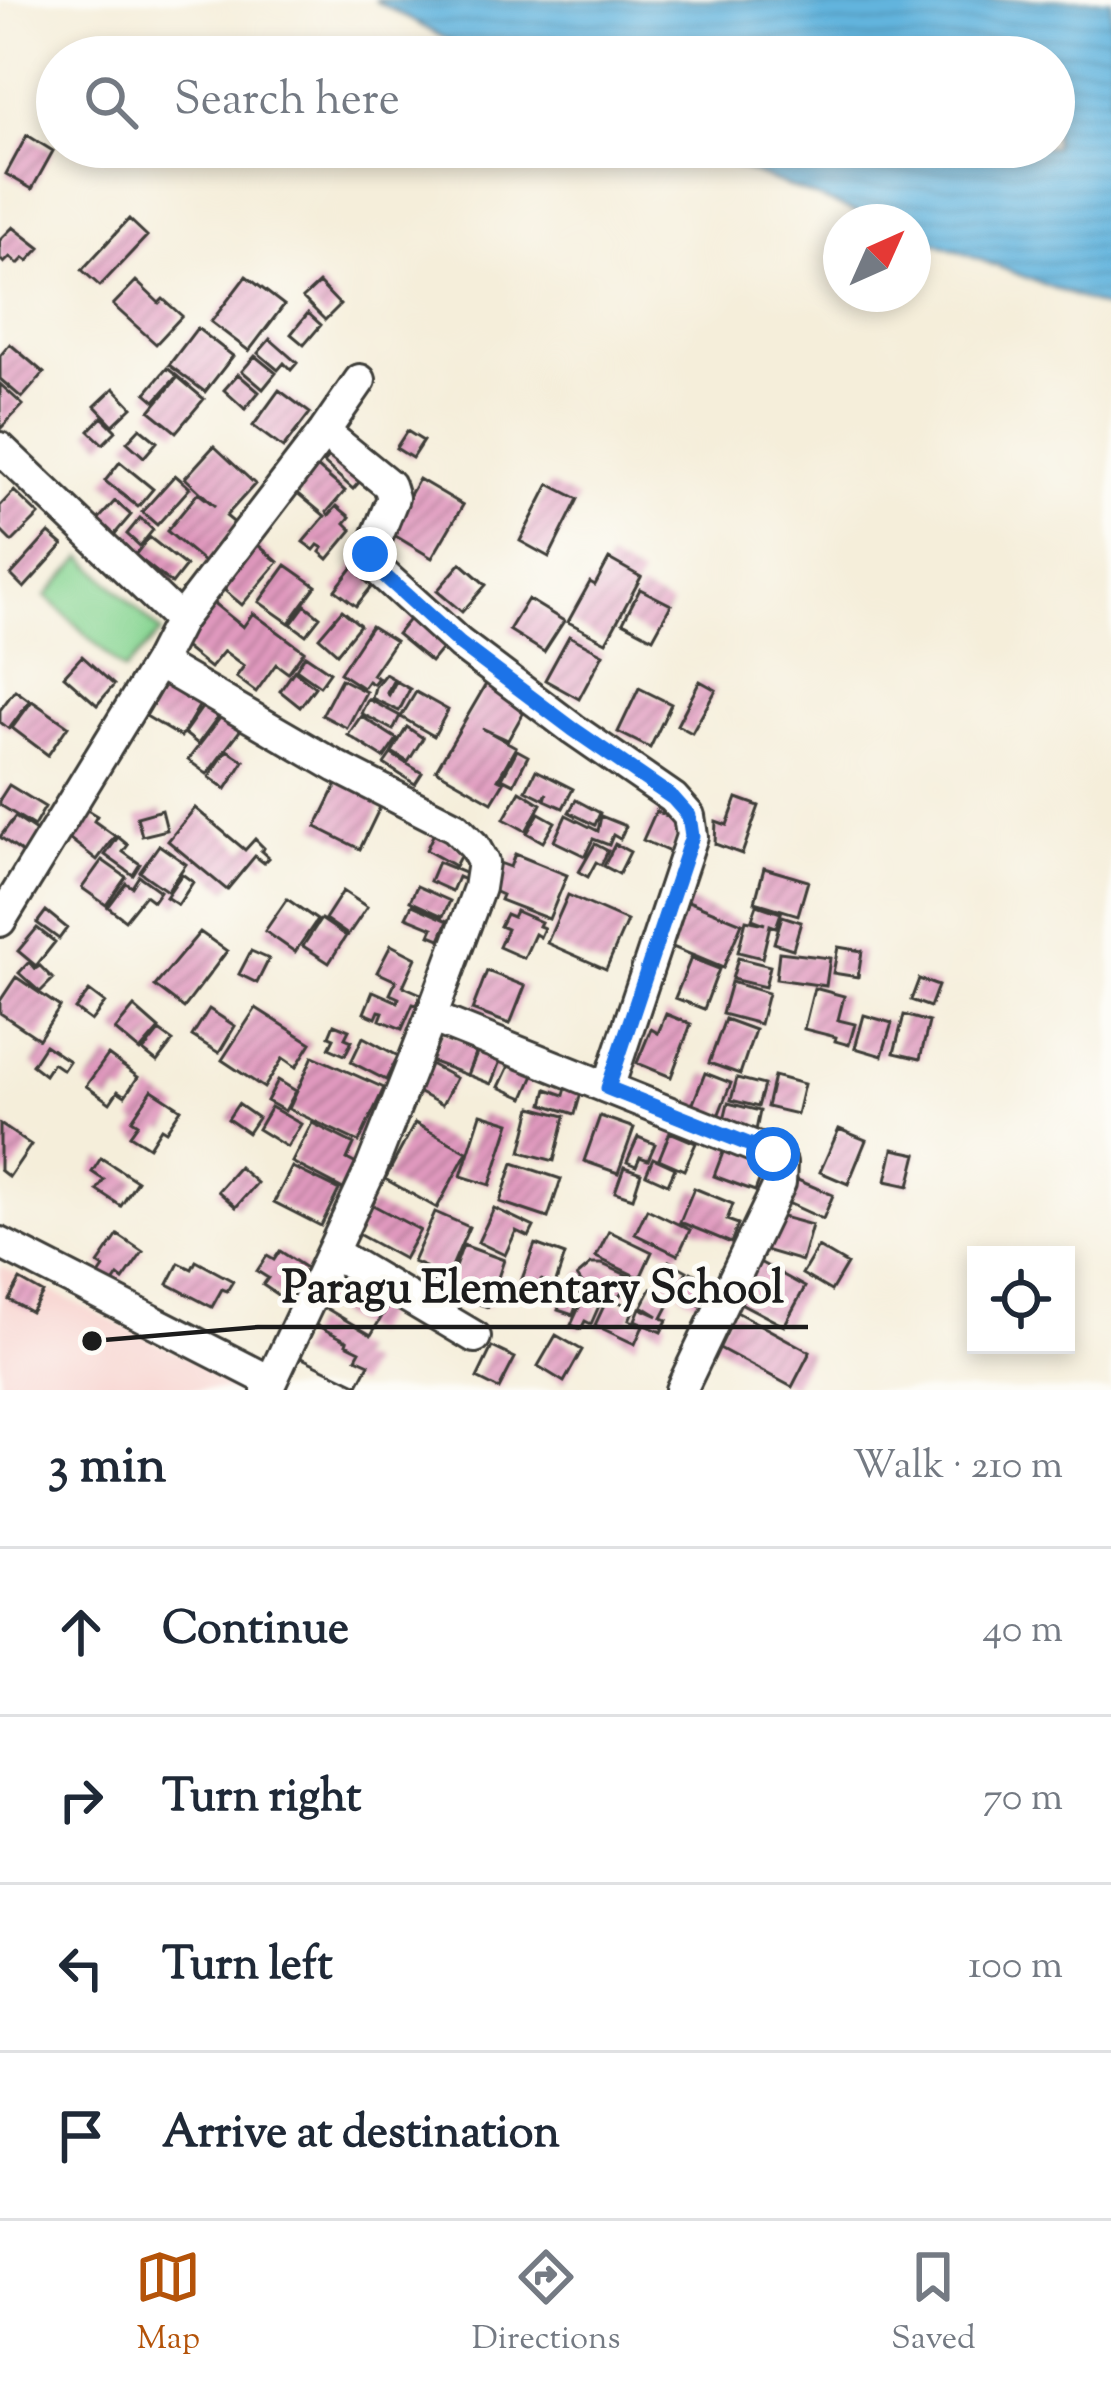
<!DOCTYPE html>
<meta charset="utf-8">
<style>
:root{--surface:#fff;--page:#f2f2f3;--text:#1f2937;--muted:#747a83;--line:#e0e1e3;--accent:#b45309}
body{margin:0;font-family:"Sorts Mill Goudy",serif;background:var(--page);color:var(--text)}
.controls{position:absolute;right:36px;bottom:36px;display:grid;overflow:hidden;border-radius:0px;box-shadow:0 6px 18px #0003}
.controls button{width:108px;height:108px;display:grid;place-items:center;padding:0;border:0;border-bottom:3px solid var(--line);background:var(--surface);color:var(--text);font:60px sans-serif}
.compass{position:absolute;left:823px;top:204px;width:108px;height:108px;border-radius:50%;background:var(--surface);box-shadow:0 6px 18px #0003;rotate:45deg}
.stop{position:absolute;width:36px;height:36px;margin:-27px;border:9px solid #1a73e8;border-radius:50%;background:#fff}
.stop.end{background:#1a73e8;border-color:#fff;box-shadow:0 3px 12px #0008}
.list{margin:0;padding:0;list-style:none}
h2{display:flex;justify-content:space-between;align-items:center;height:156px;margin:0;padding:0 48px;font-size:51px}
h2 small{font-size:39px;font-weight:400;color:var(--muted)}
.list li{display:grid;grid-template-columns:78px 1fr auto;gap:36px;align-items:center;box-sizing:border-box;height:168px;padding:0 48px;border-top:3px solid var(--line)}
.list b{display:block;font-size:45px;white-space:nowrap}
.list em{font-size:39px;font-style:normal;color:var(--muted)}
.icon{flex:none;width:66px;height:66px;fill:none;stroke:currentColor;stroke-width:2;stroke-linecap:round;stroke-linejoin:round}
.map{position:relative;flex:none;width:1111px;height:1390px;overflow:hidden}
.search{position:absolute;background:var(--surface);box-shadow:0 6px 18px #0003;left:36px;right:36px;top:36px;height:132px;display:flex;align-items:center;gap:30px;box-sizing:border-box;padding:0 42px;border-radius:66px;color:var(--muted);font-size:45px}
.sheet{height:828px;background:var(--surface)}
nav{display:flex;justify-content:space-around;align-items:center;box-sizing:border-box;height:168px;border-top:3px solid var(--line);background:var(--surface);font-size:33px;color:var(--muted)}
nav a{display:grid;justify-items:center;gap:6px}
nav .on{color:var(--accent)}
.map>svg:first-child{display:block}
.built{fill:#f7d0cc}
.green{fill:#88d593;stroke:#527858;stroke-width:3}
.water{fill:url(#water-rules);stroke:#3f687c;stroke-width:3}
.building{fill:url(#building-hatch)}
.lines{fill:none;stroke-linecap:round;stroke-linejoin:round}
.minor-casing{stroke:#3d3c38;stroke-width:36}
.minor{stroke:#fff;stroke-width:30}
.route{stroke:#1a73e8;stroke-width:15}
.leader{fill:none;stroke:#1c1c1c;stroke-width:4.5}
.callout-dot{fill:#1c1c1c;stroke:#fdfcf7;stroke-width:4.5}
.callout-label{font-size:45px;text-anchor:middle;font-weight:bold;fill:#1c1c1c;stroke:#fdfcf7;stroke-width:10;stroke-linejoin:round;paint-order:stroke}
</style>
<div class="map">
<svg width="1111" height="1390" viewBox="0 0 1111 1390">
<defs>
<pattern id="water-rules" width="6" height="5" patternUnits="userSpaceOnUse" patternTransform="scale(3)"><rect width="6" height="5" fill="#62b4dd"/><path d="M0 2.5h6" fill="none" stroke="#549abd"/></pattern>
<pattern id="building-hatch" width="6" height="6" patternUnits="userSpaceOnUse" patternTransform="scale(3)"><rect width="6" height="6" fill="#e099be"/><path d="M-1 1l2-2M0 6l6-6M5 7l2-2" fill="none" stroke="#b57c9a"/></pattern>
</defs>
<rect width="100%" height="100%" fill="#fdfcf7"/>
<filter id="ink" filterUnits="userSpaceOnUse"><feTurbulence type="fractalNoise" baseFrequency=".00833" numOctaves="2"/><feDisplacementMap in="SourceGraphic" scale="24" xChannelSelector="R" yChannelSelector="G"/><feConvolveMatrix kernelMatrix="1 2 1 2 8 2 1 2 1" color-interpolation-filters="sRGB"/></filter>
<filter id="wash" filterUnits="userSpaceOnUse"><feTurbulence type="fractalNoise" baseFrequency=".004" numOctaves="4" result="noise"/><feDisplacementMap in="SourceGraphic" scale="48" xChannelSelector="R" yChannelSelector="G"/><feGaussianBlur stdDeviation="2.7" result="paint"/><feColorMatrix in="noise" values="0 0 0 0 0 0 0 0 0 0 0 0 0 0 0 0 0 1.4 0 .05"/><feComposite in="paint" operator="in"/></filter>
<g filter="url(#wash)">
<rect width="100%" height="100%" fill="#f5eeda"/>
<path class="built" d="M0,1266L247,1387L246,1390H0Z"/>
<path class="green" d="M83,557L161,632L124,671L46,596Z"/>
<path class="water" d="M374,0H1111V310L913,234V222H881L685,147H1054V57H479Z"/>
<g id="blocks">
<path class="building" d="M27,135L53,151L32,189L6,174Z
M129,219L147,236L100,286L82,270Z
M13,227L40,248L28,261L24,258L18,264L10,257L4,263L0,259V240Z
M246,276L284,305L249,351L211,322Z
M136,281L159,303L163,299L182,316L156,344L113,305Z
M319,283L340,305L325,320L303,298Z
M308,313L321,325L304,345L291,334Z
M197,328L233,356L205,392L169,365Z
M270,339L297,363L291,370L284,363L278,370L258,353Z
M10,344L44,373L22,398L0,379V356Z
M255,356L276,373L263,389L242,371Z
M167,368L177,376L155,401L146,393Z
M238,374L259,392L245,409L224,390Z
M178,377L204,399L176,432L150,411Z
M0,384L23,405L0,429Z
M114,388L132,407L113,425L95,406Z
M279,390L310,413L283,448L253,426Z
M102,417L116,431L103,444L89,431Z
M140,428L157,442L144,457L127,442Z
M407,431L423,441L412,458L396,448Z
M214,446L255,484L226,516L237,525L205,563L167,531L198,493L215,506L185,478Z
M339,446L368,472L353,489L324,463Z
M120,462L153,489L138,507L105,481Z
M316,466L345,491L327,512L329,515L337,506L350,517L345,523L352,530L328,559L320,552L323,548L318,545L314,550L303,542L325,516L295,491Z
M175,475L190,488L157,525L142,512Z
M419,479L463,505L432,558L389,532Z
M549,484L578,499L549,557L520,541Z
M14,491L39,515L12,542L0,530V506Z
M115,501L131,515L113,536L97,521Z
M140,518L153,530L140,546L127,534Z
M49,533L63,545L24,588L11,575Z
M149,537L186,566L172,584L135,555Z
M252,540L278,562L242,605L217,584Z
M360,558L381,575L356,606L335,590Z
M609,559L641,577L606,642L568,622L590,582L595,585Z
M461,563L486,585L462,612L437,591Z
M286,565L316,586L289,623L259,602Z
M640,589L671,605L653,638L623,622Z
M528,599L564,621L544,652L509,630Z
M211,601L243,627L253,613L304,651L288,673L276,664L256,692L236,677L244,666L224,651L210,668L179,643Z
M305,605L320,617L306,635L291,624Z
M342,610L360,625L337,653L319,637Z
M416,611L450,639L431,662L397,634Z
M371,626L395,641L372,675L378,678L373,684L368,681L363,688L340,673Z
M569,636L603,654L579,699L545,680Z
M305,655L330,672L320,686L296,669Z
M82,656L114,685L97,705L64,676Z
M294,671L315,687L300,707L280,691Z
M385,674L394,679L387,693L389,695L396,681L410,689L399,711L372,698L375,687Z
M170,675L205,696L181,737L146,716Z
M341,679L366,692L347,728L322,715Z
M489,679L530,701L508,740L482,728L516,747L498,779L504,782L492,802L436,770Z
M700,681L716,690L692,733L677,725Z
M639,688L671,704L650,748L618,732Z
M15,690L30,701L9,729L0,722V710Z
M416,692L448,710L434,736L401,717Z
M211,695L226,706L198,744L184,733Z
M368,699L400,716L393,730L361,713Z
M32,701L68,726L48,755L12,728Z
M223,714L242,728L207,774L188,760Z
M361,716L397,739L384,758L348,735Z
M407,727L423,738L408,762L392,752Z
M227,750L244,761L226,789L209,777Z
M517,750L528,756L514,784L502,778Z
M391,754L422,773L415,784L384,764Z
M536,770L573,789L563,808L545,800L547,793L544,799L526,790Z
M339,780L384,799L360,849L316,827Z
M9,785L45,807L34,826L0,805V799Z
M520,791L541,804L526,831L504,819Z
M737,798L759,806L742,854L715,844L716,821L727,825Z
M576,800L600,813L595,825L569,812Z
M84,808L97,816L94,821L115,836L97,860L66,836Z
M195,808L245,850L255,839L264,848L261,851L269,858L264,863L255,856L227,890L168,841Z
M162,810L167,830L142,836L137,817Z
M656,811L683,824L670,852L643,840Z
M539,813L555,822L543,842L527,833Z
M566,815L598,831L601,816L626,826L620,839L613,835L609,845L593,839L585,856L554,841Z
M15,817L42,835L27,856L0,837Z
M434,833L464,849L455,866L426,850Z
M118,837L128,845L123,852L140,864L133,875L105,855Z
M595,844L608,851L601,865L596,862L588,877L579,872Z
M615,844L630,852L619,874L604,866Z
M159,845L186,864L167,891L140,872Z
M515,854L567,875L549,919L500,900L502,895L489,889L499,863L510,867Z
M102,860L126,877L106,905L82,888Z
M438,862L467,874L465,880L458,877L452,891L430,881Z
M764,868L808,881L798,915L755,902Z
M182,874L193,882L178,905L166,897Z
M139,876L160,891L153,901L145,895L125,920L108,907L126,883L132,887Z
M417,886L450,901L443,916L410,901Z
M343,891L367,907L348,935L325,919Z
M568,895L627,921L606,969L547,943Z
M287,899L317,920L295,952L265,931Z
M688,901L742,923L723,968L670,946Z
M412,905L448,921L440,939L430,935L433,928L406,917Z
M757,905L781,913L776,927L770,925L762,958L738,952L746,920L765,924L752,919Z
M46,911L67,928L59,939L37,923Z
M516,911L541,922L539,926L544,928L540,937L535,934L524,958L499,947L507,929L500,926L506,914L513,917Z
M782,916L801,922L793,949L774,943Z
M321,919L346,936L329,963L303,946Z
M37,928L55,942L36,966L18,951Z
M200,932L227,951L184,1008L155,986Z
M391,945L416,958L403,986L421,994L417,1005L413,1004L402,1029L380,1020L383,1012L379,1011L376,1018L364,1013L373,991L398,1002L399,998L390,994L396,981L377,972Z
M838,947L862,951L858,977L833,973Z
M251,951L269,959L257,983L239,974Z
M779,952L830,958L826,986L776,979Z
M691,958L719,969L704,1009L675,998Z
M738,958L770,966L765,987L732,979Z
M29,962L35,969L40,966L53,979L40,992L19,973Z
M487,971L525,986L510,1024L472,1010Z
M16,977L60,1007L39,1039L0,1013V1001Z
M919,979L938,986L930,1007L911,1000Z
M731,982L768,993L760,1024L722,1014Z
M814,988L844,996L838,1020L855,1024L849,1045L835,1041L836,1037L804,1029Z
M89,991L105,1003L91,1021L75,1009Z
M134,1007L159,1029L140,1051L115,1030Z
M256,1008L311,1043L296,1067L283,1058L264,1088L222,1060Z
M209,1009L235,1026L219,1053L192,1036Z
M666,1014L691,1024L671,1077L637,1063L651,1029L658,1033Z
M864,1015L892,1023L882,1056L855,1048Z
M904,1015L929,1022L920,1059L894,1053Z
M725,1019L755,1030L740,1074L709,1063Z
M334,1024L349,1030L345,1038L352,1041L345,1055L329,1048L334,1038L329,1036Z
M159,1031L173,1041L157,1062L143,1051Z
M441,1032L478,1046L467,1075L430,1061Z
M363,1037L398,1056L386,1080L351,1062Z
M481,1044L503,1053L491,1084L468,1075Z
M45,1045L69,1061L63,1070L53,1063L45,1075L32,1065Z
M108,1055L138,1077L125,1096L118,1091L110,1103L86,1086Z
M514,1055L538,1066L524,1098L499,1087Z
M313,1056L384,1088L359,1142L289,1109Z
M428,1063L456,1078L442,1105L414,1090Z
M705,1073L731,1083L716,1121L690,1111Z
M774,1076L804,1084L797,1114L767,1107Z
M737,1078L764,1085L758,1107L731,1100Z
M278,1080L296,1091L285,1111L267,1101Z
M567,1084L582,1089L575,1114L543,1104L547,1089L564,1095Z
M152,1090L181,1109L166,1131L161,1128L149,1147L130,1135L138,1124L132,1120Z
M728,1103L760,1111L754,1140L721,1132Z
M238,1104L258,1118L248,1133L228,1119Z
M271,1107L301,1124L287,1147L258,1129Z
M532,1107L565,1116L554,1161L521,1152Z
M481,1114L510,1123L490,1185L461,1176Z
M600,1116L634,1128L618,1173L584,1161Z
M312,1123L354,1144L347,1159L358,1165L345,1190L292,1162Z
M415,1123L467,1152L437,1208L385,1179Z
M0,1124L31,1145L9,1177L0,1170Z
M839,1129L866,1140L848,1184L820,1172Z
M670,1132L696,1143L684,1170L659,1159Z
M638,1137L655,1144L648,1160L640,1157L636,1166L627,1162Z
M727,1142L768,1157L755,1191L714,1176Z
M893,1149L917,1154L909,1186L886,1181Z
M101,1158L137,1181L121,1206L97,1190L104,1180L92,1172Z
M653,1158L675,1168L668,1184L646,1174Z
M513,1163L561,1179L548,1218L500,1202Z
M239,1167L257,1183L236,1207L218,1191Z
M292,1167L339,1190L321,1226L274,1202Z
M624,1167L641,1173L633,1198L615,1192Z
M786,1175L833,1195L823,1219L775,1197Z
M694,1188L733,1204L727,1220L738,1224L731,1243L680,1222Z
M371,1204L420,1230L404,1259L356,1233Z
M494,1208L534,1227L529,1237L516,1231L505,1255L478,1242Z
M647,1209L690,1230L678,1255L635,1234Z
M435,1212L469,1227L443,1287L420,1277L425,1267L413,1262Z
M768,1213L812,1225L802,1261L758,1248Z
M609,1231L652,1252L640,1278L596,1257Z
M118,1235L143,1252L123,1280L118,1276L111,1286L98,1277L104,1268L98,1264Z
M535,1244L565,1255L555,1285L541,1280L537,1293L519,1287Z
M463,1245L504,1260L488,1307L446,1292Z
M818,1247L847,1264L831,1291L802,1274Z
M280,1251L306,1268L285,1300L263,1285L268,1278L257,1271L267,1256L274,1260Z
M754,1259L805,1287L784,1326L733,1299Z
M196,1261L233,1281L227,1291L222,1289L212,1307L168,1284L179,1263L192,1269Z
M669,1261L687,1271L677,1288L659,1278Z
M343,1263L395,1294L371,1335L319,1304Z
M591,1264H602L631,1277L638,1285L630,1296L623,1291L618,1298L601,1286L598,1290L584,1286L577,1276Z
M691,1272L712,1284L700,1305L679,1292Z
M20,1280L43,1293L31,1312L9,1300Z
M566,1287L581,1292L573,1315L558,1310Z
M651,1289L672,1299L662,1318L667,1320L661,1332L635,1320L640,1308L658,1316L642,1306Z
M586,1292L602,1299L591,1324L585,1321L581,1329L571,1325Z
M608,1297L634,1309L629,1320L643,1326L635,1344L595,1325Z
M731,1309L810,1352L792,1387L712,1344Z
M312,1323L347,1341L346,1344L360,1351L356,1358L369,1364L358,1385L296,1355Z
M556,1335L582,1350L564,1382L538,1366Z
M492,1347L515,1358L499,1389L477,1378Z"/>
</g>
</g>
<g filter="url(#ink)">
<use href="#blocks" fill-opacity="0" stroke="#3d3c38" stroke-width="3"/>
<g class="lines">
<g class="minor-casing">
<path id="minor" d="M324,432L389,485L393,498L370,554V560L376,568L460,644L573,729L673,798L689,816L692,836L608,1088
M0,448L180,620
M158,663L337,767L455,827L474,846L483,862L479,888L431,1017L371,1169L267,1390
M0,921L158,663L180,620L324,432L360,380
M431,1017L773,1154L781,1163L780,1183L681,1390
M0,1243L270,1381
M332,1252L475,1337"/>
</g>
<use href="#minor" class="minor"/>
</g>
</g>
<g class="lines" filter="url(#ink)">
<path class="route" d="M370,554V560L376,568L460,644L573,729L673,798L689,816L692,836L608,1088L773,1154"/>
</g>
<path class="leader" d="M92 1341L258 1327H808"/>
<circle class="callout-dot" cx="92" cy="1341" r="12"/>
<g class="callout-label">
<text x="533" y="1302">Paragu Elementary School</text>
</g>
</svg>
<div class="controls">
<button><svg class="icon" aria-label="locate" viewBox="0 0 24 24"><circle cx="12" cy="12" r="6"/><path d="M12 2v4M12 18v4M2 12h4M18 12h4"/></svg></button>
</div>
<svg class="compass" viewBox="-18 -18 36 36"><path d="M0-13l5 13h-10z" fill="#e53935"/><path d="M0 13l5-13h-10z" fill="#747a83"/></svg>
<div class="stop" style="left:773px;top:1154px"></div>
<div class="stop end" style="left:370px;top:554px"></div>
<div class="search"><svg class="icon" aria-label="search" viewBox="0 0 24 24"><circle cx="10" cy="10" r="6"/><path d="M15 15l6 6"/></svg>Search here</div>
</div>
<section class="sheet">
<h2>3 min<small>Walk · 210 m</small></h2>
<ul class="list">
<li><svg class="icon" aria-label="ahead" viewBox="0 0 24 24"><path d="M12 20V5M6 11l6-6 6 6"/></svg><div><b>Continue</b></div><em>40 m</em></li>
<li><svg class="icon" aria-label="right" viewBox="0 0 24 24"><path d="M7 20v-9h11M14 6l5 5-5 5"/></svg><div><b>Turn right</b></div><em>70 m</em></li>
<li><svg class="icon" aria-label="left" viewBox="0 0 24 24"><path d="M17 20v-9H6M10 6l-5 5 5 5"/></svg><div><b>Turn left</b></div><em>100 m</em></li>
<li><svg class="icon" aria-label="arrive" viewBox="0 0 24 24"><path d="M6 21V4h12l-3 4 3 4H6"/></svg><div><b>Arrive at destination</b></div></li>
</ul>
</section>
<nav>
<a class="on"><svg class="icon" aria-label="map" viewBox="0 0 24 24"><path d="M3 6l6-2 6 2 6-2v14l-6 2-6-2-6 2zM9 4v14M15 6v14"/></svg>Map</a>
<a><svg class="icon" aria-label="directions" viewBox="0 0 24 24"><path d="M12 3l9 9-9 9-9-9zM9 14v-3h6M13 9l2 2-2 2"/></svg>Directions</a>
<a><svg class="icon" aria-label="saved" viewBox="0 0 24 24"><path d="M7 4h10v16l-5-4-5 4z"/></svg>Saved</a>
</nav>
